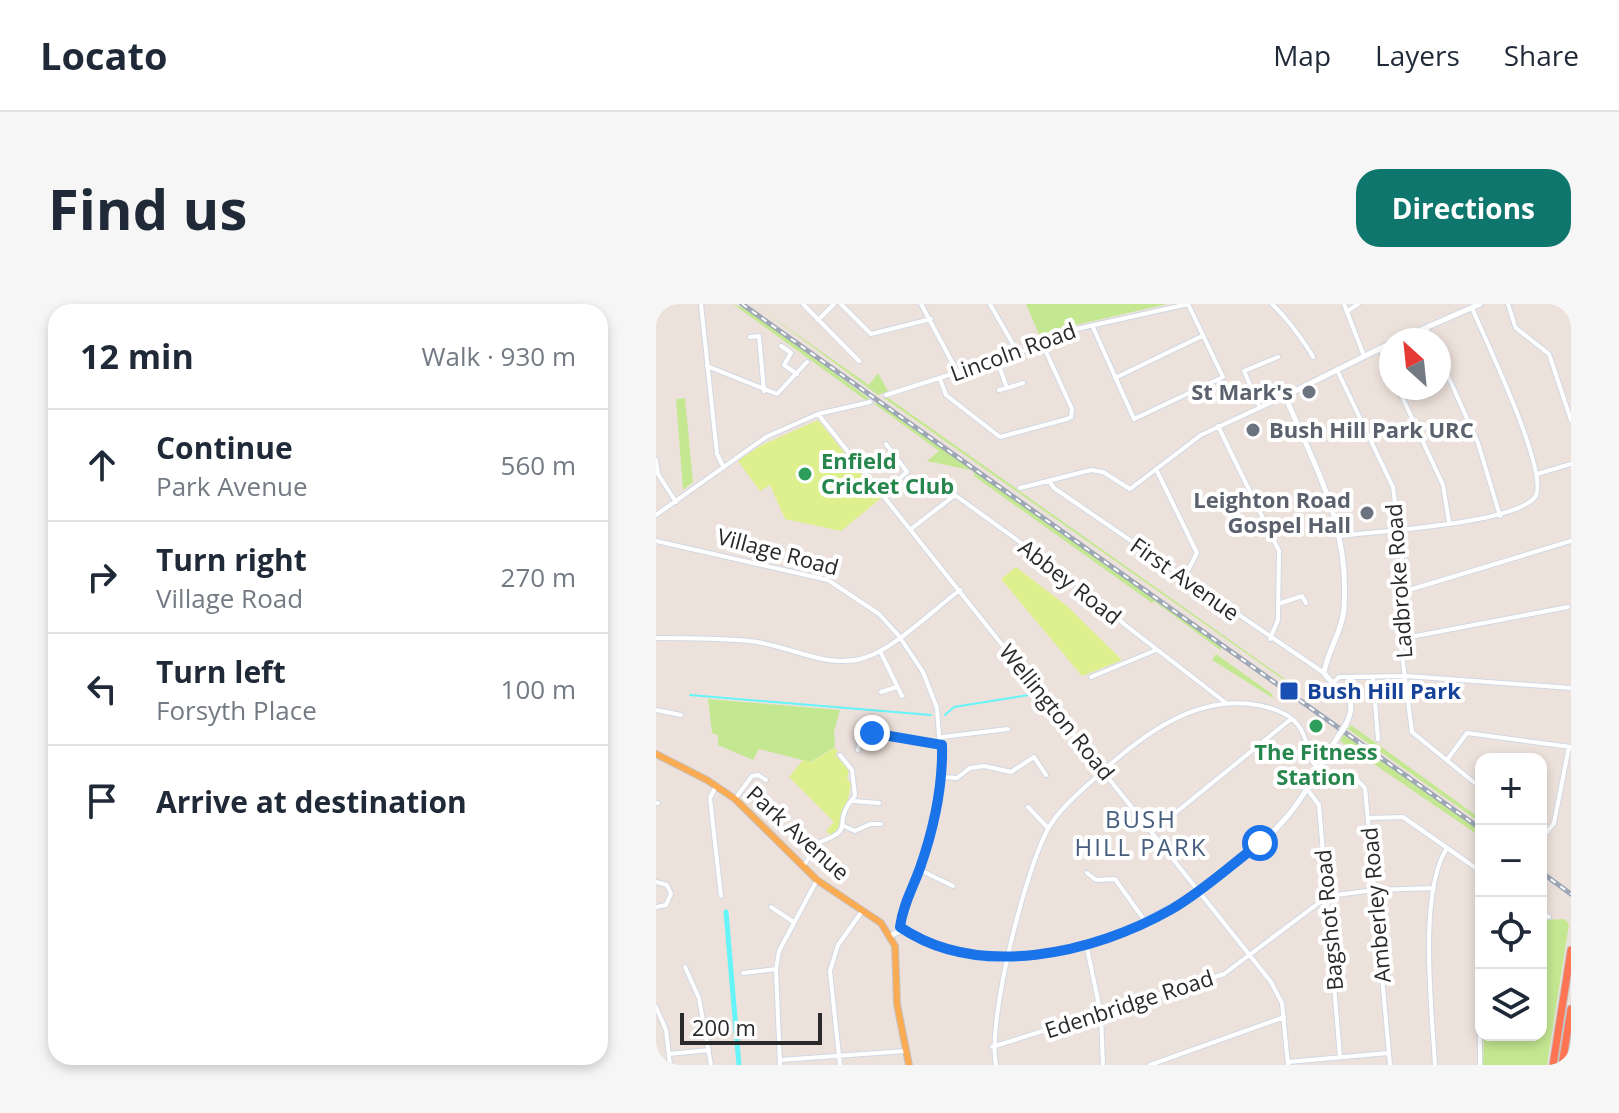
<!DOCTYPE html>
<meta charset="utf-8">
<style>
:root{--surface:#fff;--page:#f6f6f7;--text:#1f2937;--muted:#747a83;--line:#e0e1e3;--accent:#0f766e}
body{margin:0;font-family:"Open Sans",sans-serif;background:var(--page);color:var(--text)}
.controls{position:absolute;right:24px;bottom:24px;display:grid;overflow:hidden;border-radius:16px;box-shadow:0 4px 12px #0003}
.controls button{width:72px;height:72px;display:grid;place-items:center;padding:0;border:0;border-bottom:2px solid var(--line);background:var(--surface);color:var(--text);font:40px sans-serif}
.compass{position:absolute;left:723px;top:24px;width:72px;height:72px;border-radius:50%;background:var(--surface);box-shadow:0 4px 12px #0003;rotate:333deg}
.scale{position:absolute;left:24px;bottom:20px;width:142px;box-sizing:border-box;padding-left:8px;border:4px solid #2a2a2a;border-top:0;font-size:22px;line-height:28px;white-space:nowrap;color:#2a2a2a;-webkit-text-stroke:6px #fff;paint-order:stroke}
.stop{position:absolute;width:24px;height:24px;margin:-18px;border:6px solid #1a73e8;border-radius:50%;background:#fff}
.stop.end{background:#1a73e8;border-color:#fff;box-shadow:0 2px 8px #0008}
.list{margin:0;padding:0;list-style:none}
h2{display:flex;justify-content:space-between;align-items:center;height:104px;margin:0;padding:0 32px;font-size:34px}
h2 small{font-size:26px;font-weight:400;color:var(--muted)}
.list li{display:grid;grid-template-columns:52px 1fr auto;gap:24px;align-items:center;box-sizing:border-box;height:112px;padding:0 32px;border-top:2px solid var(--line)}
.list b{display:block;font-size:30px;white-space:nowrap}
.list p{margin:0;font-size:26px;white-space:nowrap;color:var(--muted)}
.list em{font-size:26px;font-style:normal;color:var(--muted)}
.icon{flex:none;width:44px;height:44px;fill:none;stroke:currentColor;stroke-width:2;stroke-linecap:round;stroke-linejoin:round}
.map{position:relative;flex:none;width:915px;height:761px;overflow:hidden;border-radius:24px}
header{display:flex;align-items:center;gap:48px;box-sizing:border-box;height:112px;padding:0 40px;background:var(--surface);border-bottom:2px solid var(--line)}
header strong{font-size:38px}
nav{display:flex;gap:44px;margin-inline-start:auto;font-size:28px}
.intro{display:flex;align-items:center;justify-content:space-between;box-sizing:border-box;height:192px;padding:0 48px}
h1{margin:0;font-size:56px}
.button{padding:20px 36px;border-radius:24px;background:var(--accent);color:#fff;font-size:28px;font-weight:700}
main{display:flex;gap:48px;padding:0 48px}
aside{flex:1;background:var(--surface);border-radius:24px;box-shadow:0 4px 12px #0003}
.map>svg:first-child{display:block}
.green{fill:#c4e892}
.pitch{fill:#def08d}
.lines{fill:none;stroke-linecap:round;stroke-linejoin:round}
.stream{stroke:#65f4f8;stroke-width:2}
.canal{stroke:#65f4f8;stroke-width:5}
.street-casing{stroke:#d0d8e4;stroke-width:6}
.secondary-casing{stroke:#d0d8e4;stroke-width:7}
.primary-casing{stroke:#c3c3c3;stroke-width:8}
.highway-casing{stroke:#c3c3c3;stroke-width:9}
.street{stroke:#fff;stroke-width:4}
.secondary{stroke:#fff;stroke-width:5}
.primary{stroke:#fbab51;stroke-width:6}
.highway{stroke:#ff7554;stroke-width:7}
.rail-casing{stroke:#9da7b6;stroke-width:5}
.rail{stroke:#fff;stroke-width:2;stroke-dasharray:6;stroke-linecap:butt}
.secondary-bridge-casing{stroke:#d0d8e4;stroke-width:7;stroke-linecap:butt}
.secondary-bridge{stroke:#fff;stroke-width:5}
.route{stroke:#1a73e8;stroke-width:10}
.worship-dot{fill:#6b7280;stroke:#fff;stroke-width:3}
.leisure-dot{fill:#2e9e5b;stroke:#fff;stroke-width:3}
.transit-dot{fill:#1a4fb4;stroke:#fff;stroke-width:3}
.labels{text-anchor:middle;stroke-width:8;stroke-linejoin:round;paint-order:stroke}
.street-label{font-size:22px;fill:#2a2a2a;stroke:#fff}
.worship-label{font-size:22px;font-weight:bold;fill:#5b616d;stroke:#fff;text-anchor:end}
.leisure-label{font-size:22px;font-weight:bold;fill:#27864d;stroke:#fff;text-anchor:start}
.transit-label{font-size:22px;font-weight:bold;fill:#164399;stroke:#fff;text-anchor:start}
.neighbourhood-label{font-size:24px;letter-spacing:2px;fill:#475e7e;stroke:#fff}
</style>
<header>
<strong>Locato</strong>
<nav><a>Map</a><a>Layers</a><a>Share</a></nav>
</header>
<div class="intro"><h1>Find us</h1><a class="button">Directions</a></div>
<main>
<aside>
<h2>12 min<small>Walk · 930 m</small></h2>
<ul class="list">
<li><svg class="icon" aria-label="ahead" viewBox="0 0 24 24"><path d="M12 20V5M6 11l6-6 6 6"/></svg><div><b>Continue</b><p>Park Avenue</p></div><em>560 m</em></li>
<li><svg class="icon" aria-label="right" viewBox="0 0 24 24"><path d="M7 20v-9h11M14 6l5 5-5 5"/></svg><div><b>Turn right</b><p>Village Road</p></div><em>270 m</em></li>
<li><svg class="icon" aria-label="left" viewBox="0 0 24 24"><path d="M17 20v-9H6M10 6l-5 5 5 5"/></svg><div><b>Turn left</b><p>Forsyth Place</p></div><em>100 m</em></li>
<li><svg class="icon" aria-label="arrive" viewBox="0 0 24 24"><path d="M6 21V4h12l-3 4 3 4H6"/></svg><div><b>Arrive at destination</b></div></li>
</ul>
</aside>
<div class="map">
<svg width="915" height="761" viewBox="0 0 915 761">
<rect width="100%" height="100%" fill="#ede1db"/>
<path class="green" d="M77,0L95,7L215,96L211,97Z
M370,0H511L411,23L385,35Z
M105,5L213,81L222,69L232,87L222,91Z
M231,93L629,375L635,381L228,94Z
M29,94L37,178L27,186L20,95Z
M217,99L225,100L566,343L564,346L498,297L496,299L318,172V167L271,157L283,147Z
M560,350L616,390L617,394L556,356Z
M52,395L184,406L178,428L179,443L154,458L103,445L97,456L62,441V431L56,429Z
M695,421L825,515V519L692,425Z
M688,430L825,527V533L684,437Z
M885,613L890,616L909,615L913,620L891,761H827L828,731H885Z"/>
<path class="pitch" d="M162,116L225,194L185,227L129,215L114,181L104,187L82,157L104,142Z
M360,263L411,302L466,356L426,372L345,275Z
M178,444L182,447L179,451L193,465L191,476L195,478C193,492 189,521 175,532L170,527L178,518L133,473L147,456L155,458Z"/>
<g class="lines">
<path class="stream" d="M34,391L275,411
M289,411L298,403L379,390"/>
<path class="canal" d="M70,608L83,761"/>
<g class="street-casing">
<path id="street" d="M45,0L61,150L67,162
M147,0L203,57
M185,0L215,30L275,15
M265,0L302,69
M334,0L362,49
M616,0C630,13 648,37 657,53
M688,0L708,52
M852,0L859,22
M693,6L702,0
M162,16L178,0
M436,21L478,115L567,73L532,0
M860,24L893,50L915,116
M771,26L776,36
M94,33L103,32L108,87
M125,42L135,49L128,61L141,70
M724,44L735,69
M783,52L822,139L844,212
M341,56L351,84L367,79
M51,62L121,90L151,58
M681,66L737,183L746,253L744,335L756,428L825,484
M459,74L546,32
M284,75L290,91L344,133L411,115L415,113L416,105L386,39
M742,84L787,181L793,218
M343,86L351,84
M230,91L362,49L416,26L532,0
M604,104L588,67L622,53
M162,110L615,678L626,699L632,761
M562,122L623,247L622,316L614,335
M0,156L2,170L20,198
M500,165L541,249L528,274
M881,170L915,160
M393,177L398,184L668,369
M364,184L435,166L447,168L474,185L545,131L629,92
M227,188L251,168L230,140
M0,211L110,133L162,110L214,98
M255,225L299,191L444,296L468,320L570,399
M683,232C720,227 859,220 879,193C895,171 828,33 816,4
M0,237L172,276L223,310L243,332L267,368L281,404L286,473L264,566L249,595L245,626
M743,289L915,237
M622,300L646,292L650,299
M0,334C31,334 63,334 93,337C132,340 169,366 208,354C238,345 277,306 304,286
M744,335L912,303
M224,347L246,392
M435,373L500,346
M717,373L722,435
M677,379L683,373L750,372L915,384
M225,388L241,383
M0,406L25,411
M286,433L352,425
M202,446L205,432L211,429L286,441
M791,456L811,429L915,443
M672,470L697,472L709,484L734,761
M286,473L301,474L314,464L328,462L355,468L378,453L390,471
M60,482L54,494L65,592
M651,485L663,501L684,753
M79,495L96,472L102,471L110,476
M197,497L223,499
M0,499H2
M372,503L392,524
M712,514L747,513L824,567
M188,522L199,527L214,520H225
M885,524L891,528L898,519L913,443
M497,527L635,415
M147,563L162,539C200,524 178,524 192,501C194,497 198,495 199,491L196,466L184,451
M264,566L297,582
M823,567L824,761
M431,569L440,576L459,575L489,617
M0,578L11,581L15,590L10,601L0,603
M115,603L136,617
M885,608L893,613
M430,639L445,711L447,761
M29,663L43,694L55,761
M87,669L120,665
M0,703L10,726L14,761
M336,743L568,670L672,592L719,586L778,584
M13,750L53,746
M124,756L249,747
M632,758L732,749
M124,761L120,665L123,647L161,576
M184,761L174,667L182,641L207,606
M340,761C331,717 369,567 392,525C402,507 421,490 437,476C484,432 544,384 614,404C662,418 644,454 664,465
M494,761L628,713
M779,761C776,707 762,588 791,544"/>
</g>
<g class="secondary-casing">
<path id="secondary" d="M742,36L824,0
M689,422C706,390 683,390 668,369C671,347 686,329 688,305C694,222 660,165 629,92L735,39
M234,632L248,625C268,634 289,646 310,651C412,674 564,589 629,515C652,489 666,456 685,428"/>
</g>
<g class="primary-casing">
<path id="primary" d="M0,450L51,476L79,495L161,576L225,619L239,642L241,700L253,761"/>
</g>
<g class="highway-casing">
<path id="highway" d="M897,761L915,646
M906,761L915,705"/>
</g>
<use href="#street" class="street"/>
<use href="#secondary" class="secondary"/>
<use href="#primary" class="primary"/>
<use href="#highway" class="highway"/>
<g class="rail-casing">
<path id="rail" d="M86,0L825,525
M885,568L915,590"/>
</g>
<use href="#rail" class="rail"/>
<g class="secondary-bridge-casing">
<path id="secondary-bridge" d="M685,428L689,422"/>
</g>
<use href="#secondary-bridge" class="secondary-bridge"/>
</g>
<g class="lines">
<path class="route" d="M216,429L286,441C287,482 278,524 264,564C257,584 247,600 244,623C322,676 437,650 516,605C547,587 575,561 604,539"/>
</g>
<g class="worship-dot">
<circle cx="653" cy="88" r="8"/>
<circle cx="597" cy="126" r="8"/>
<circle cx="711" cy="209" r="8"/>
</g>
<g class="leisure-dot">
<circle cx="149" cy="170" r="8"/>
<circle cx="660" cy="422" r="8"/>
</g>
<rect class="transit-dot" x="623" y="377" width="20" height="20" rx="4"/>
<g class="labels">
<g class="street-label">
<text transform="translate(357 48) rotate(-20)" y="8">Lincoln Road</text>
<text transform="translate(122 248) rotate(15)" y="8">Village Road</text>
<text transform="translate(529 275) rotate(35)" y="8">First Avenue</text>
<text transform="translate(743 277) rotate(-94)" y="8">Ladbroke Road</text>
<text transform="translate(414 278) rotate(38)" y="8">Abbey Road</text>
<text transform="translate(401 408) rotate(51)" y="8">Wellington Road</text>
<text transform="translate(142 529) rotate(42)" y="8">Park Avenue</text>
<text transform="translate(720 601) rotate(-95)" y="8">Amberley Road</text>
<text transform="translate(673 616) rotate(-95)" y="8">Bagshot Road</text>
<text transform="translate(473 700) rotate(-18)" y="8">Edenbridge Road</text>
</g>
<g class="worship-label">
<text x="637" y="96">St Mark's</text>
<text x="613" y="134" text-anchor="start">Bush Hill Park URC</text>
<text x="695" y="204">Leighton Road<tspan x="695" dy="25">Gospel Hall</tspan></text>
</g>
<g class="leisure-label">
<text x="165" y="165">Enfield<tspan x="165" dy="25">Cricket Club</tspan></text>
<text x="660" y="456" text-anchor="middle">The Fitness<tspan x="660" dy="25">Station</tspan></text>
</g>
<g class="transit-label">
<text x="651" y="395">Bush Hill Park</text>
</g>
<g class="neighbourhood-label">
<text x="485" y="524">BUSH<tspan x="485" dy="28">HILL PARK</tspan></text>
</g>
</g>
</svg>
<div class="controls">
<button>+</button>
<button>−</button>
<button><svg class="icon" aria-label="locate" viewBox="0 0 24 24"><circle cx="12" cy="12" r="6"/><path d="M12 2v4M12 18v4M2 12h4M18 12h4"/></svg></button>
<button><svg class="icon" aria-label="layers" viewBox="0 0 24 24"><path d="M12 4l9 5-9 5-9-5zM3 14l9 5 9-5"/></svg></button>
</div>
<svg class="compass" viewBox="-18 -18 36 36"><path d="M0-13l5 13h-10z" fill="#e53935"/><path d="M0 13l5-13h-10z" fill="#747a83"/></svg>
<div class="scale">200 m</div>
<div class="stop" style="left:604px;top:539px"></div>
<div class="stop end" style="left:216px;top:429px"></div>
</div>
</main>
